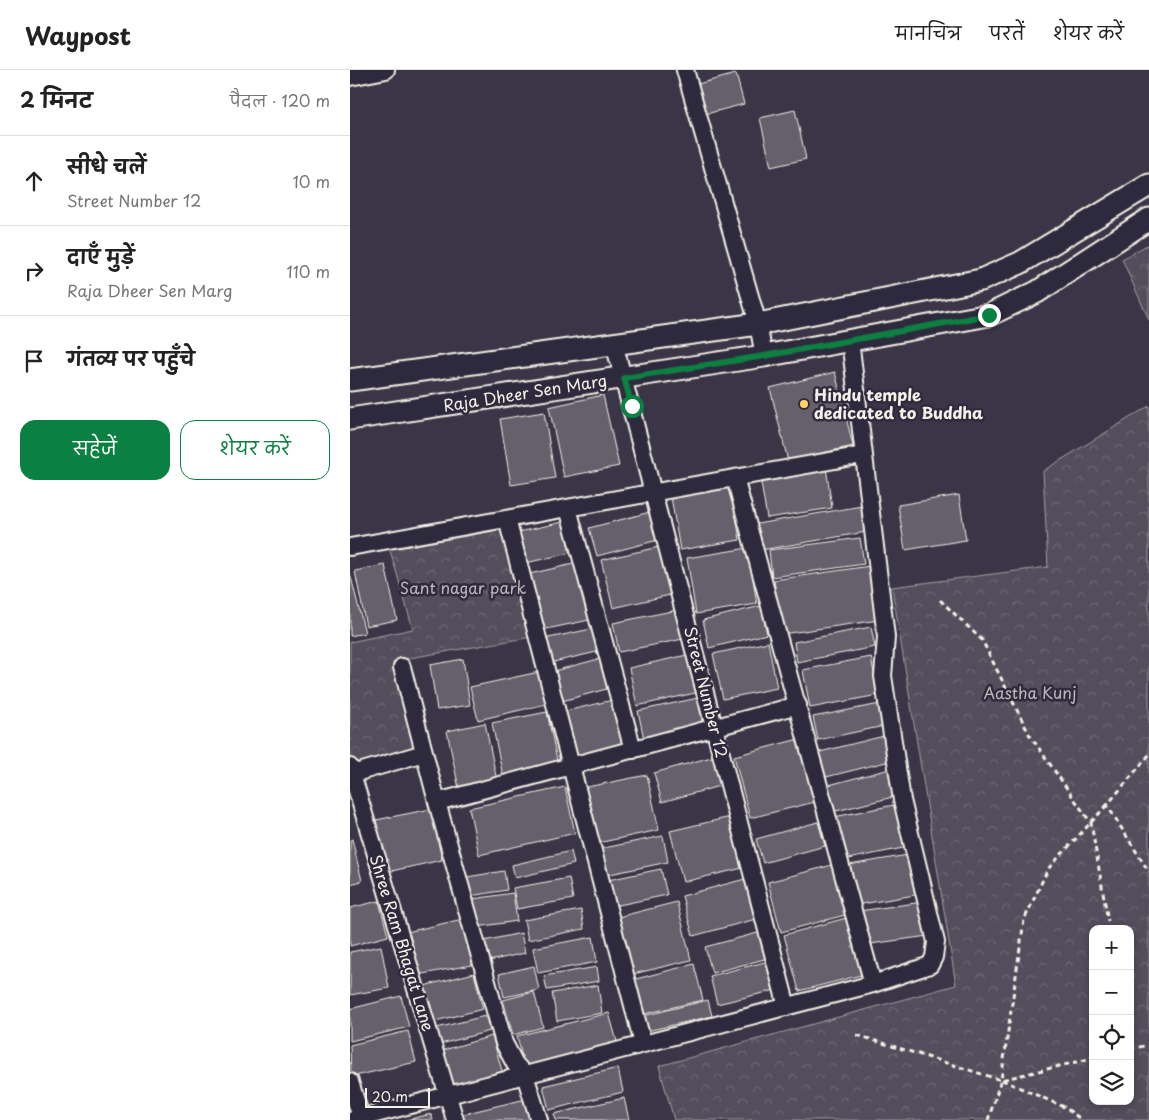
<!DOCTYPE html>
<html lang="hi">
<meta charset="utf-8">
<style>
:root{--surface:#fff;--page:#f2f2f2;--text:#222;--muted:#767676;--line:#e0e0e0;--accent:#0b8043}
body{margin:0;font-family:"Playpen Sans","Playpen Sans Deva",sans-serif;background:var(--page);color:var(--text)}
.controls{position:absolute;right:15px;bottom:15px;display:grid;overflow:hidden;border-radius:10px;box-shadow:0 2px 8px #0003}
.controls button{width:45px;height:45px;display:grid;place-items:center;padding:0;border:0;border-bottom:1px solid var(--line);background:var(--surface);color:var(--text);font:25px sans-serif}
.scale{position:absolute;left:15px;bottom:12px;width:65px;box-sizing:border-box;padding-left:5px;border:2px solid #f4f1e8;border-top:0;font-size:14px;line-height:18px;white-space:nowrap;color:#f4f1e8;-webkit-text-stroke:4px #2f2a3d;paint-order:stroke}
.stop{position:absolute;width:15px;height:15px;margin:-11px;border:4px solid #0b8043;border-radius:50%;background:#fff}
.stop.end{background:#0b8043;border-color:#fff;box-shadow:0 1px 5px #0008}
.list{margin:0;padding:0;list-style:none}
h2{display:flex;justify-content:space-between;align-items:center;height:65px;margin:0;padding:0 20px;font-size:21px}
h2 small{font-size:16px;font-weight:400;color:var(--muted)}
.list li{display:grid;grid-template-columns:32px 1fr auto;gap:15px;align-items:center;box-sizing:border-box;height:90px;padding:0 20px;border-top:1px solid var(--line)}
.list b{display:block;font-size:19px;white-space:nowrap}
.list p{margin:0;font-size:16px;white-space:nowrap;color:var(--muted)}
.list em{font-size:16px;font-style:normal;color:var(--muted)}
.actions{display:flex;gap:10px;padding:15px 20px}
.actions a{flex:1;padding:11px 0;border:1px solid var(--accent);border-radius:15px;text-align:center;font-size:18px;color:var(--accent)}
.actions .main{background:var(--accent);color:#fff}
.icon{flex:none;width:28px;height:28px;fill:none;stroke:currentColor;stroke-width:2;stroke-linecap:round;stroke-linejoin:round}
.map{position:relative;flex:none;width:799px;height:1050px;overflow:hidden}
header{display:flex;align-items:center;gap:30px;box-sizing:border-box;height:70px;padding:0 25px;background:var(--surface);border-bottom:1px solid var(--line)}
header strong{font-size:24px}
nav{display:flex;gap:28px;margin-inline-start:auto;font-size:18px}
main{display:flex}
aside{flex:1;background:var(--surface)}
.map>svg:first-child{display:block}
.park{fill:url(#park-crowns);stroke:#a4a0a2;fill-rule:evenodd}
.building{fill:#65616c;stroke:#f4f1e8}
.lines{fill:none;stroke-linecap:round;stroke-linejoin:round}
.minor-casing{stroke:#f4f1e8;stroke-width:20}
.tertiary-casing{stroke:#f4f1e8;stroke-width:25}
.path{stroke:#f4f1e8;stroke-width:3;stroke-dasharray:5 4;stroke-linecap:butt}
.minor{stroke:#2f2a3d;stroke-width:16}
.tertiary{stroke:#2f2a3d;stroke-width:21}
.route{stroke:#0b8043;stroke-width:6}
.poi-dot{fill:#ffd166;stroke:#2f2a3d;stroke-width:2}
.labels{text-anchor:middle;stroke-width:5;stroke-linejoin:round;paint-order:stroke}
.street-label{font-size:16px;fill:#f4f1e8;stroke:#2f2a3d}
.poi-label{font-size:16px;font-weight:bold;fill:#f4f1e8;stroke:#2f2a3d;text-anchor:start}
.park-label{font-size:16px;fill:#bcb8b7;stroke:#2f2a3d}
</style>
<header>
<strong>Waypost</strong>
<nav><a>मानचित्र</a><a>परतें</a><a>शेयर करें</a></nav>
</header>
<main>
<aside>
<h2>2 मिनट<small>पैदल · 120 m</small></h2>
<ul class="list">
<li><svg class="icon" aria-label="ahead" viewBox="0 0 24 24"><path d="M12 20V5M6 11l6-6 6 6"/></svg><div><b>सीधे चलें</b><p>Street Number 12</p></div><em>10 m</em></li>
<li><svg class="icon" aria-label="right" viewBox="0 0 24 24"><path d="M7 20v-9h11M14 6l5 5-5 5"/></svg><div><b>दाएँ मुड़ें</b><p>Raja Dheer Sen Marg</p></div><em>110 m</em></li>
<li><svg class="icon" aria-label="arrive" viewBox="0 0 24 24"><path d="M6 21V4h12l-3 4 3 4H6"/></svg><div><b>गंतव्य पर पहुँचे</b></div></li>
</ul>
<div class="actions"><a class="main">सहेजें</a><a>शेयर करें</a></div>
</aside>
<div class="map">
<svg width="799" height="1050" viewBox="0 0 799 1050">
<defs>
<pattern id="park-crowns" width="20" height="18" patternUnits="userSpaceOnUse" patternTransform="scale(1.25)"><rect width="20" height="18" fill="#534e5c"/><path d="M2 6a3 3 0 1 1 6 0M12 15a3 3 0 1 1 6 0" fill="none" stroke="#6c6873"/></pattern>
</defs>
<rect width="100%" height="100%" fill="#3b3647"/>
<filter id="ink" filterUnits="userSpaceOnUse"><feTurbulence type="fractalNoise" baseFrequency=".02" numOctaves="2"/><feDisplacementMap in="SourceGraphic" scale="10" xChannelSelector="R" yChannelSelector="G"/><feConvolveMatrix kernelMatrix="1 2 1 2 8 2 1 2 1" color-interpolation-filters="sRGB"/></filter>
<g filter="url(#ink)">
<path class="park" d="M799,174V250L772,189Z
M799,336V1050H324L309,996L606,915L542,517L698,497L693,401ZM743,859H780V1031H743Z
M157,449L187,566L48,590L67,685L0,697V572L63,559L37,470Z"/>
<path class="building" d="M386,4L394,34L352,45L344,15Z
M445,40L456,89L421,97L410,48Z
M485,302L503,376L438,391L420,318Z
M253,325L269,396L214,407L199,337Z
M194,342L205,408L161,415L150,349Z
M476,397L482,438L417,448L410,407Z
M381,417L390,470L330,480L321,427Z
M609,425L616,470L555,480L548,435Z
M512,436L516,462L411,480L407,454Z
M304,441L312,469L247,486L239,458Z
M213,452L220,483L171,494L164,463Z
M510,468L514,494L422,507L419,480Z
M309,477L320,525L263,538L251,490Z
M398,478L407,534L346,544L337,488Z
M232,492L244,549L187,561L175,505Z
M35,495L47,550L16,556L5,501Z
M520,496L529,550L432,564L424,510Z
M0,503L15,563L0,566Z
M411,536L417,564L359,578L353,550Z
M332,539L338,568L269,582L263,553Z
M521,557L525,577L447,592L444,572Z
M246,558L251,581L199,593L194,569Z
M418,572L427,618L373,629L363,584Z
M346,583L354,621L287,636L279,598Z
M256,587L264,617L212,631L204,601Z
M521,587L528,625L460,638L453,600Z
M113,589L120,635L87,640L80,595Z
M189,602L196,634L128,650L120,617Z
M348,628L353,657L294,669L288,641Z
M267,629L279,678L223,692L212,642Z
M530,634L534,656L468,670L463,647Z
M197,642L208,695L153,706L142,653Z
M135,653L147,711L109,719L97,661Z
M538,665L544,690L472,708L466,683Z
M449,669L465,732L400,748L384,686Z
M365,686L373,715L312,732L304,703Z
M540,699L547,726L482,742L475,716Z
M297,705L309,760L243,774L232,718Z
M215,717L225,763L129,785L119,738Z
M549,734L558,777L493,790L484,747Z
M81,739L92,790L37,802L26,750Z
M385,746L397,797L333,812L320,761Z
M468,752L475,776L413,793L406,769Z
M313,766L318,792L255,805L249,779Z
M2,769L12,811L0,814V770Z
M221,781L224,794L165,808L162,795Z
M558,785L565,825L506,835L499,795Z
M482,795L495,845L431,862L418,812Z
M311,799L317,825L259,837L253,811Z
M154,801L157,820L120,826L117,807Z
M219,808L223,829L167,839L163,818Z
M395,809L406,849L343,866L332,826Z
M163,823L167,851L127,857L123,829Z
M29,831L38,866L0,876V838Z
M327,832L341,890L279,905L264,848Z
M573,832L578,866L513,875L509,841Z
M231,840L234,859L178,870L174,850Z
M500,847L515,904L449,921L434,865Z
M117,848L127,894L67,905L57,862Z
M415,861L422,887L362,903L355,877Z
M171,863L175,883L139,891L134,871Z
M243,867L247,892L188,903L183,878Z
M31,876L39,918L0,925V882Z
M419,891L426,920L367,934L360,906Z
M344,894L353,930L290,945L282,910Z
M184,896L189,920L154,927L149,904Z
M247,897L249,911L197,920L194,906Z
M124,903L133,939L81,952L70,917Z
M248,915L252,943L207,951L202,923Z
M184,922L193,957L163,965L153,930Z
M51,926L59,957L0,971V939Z
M358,930L362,946L297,961L293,946Z
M259,943L268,975L175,999L167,966Z
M135,946L140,961L87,975L83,959Z
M58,961L66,992L1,1007L0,975Z
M142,966L153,1004L98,1020L87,982Z
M268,998L273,1022L199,1040L193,1016Z
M274,1028L279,1050H206L204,1044Z
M176,1029L181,1050H110L109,1045Z
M81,1044L83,1050H56Z"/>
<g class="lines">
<g class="minor-casing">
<path id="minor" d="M335,0L408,254L414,286
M0,7L36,0
M264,273L437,937
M385,408L523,914
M218,438L283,680
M157,449L293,974
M0,477L513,385
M52,597L87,732L154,973L165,994L175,1005L189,1050
M0,697L105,1050
M2,704L74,683
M87,732L448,635
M0,1012L12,1050
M3,1050L523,914L580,895L584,887L586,872L552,730L533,606L536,567L500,270"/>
</g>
<g class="tertiary-casing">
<path id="tertiary" d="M0,310L408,254L631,210L670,193L799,115
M0,349L414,286L639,245L687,222L799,149"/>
</g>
<path class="path" d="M590,530L632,570L679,664L741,753L758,851
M799,685L757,735L799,802
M507,965L651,1010L743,988
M780,979L799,975
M652,1010L714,1037L732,1050
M638,1050L651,1010L674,850L698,799L757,735"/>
<use href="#minor" class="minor"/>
<use href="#tertiary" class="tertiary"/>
</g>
</g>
<g class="lines" filter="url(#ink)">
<path class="route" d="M282,336L274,308L414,286L639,245"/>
</g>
<circle class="poi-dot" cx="454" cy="334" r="5"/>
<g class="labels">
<g class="street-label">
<text transform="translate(175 323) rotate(-9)" y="6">Raja Dheer Sen Marg</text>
<text transform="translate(356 622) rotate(76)" y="6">Street Number 12</text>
<text transform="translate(52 873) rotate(73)" y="6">Shree Ram Bhagat Lane</text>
</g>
<g class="poi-label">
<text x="464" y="331">Hindu temple<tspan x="464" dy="18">dedicated to Buddha</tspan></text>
</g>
<g class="park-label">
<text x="113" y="524">Sant nagar park</text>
<text x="680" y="629">Aastha Kunj</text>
</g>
</g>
</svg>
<div class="controls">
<button>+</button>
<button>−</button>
<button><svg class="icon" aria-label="locate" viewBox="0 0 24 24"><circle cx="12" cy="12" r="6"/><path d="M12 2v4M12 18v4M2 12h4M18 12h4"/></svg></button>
<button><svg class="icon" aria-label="layers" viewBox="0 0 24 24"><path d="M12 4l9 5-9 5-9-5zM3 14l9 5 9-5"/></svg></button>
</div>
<div class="scale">20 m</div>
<div class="stop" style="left:282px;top:336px"></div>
<div class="stop end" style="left:639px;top:245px"></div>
</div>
</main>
